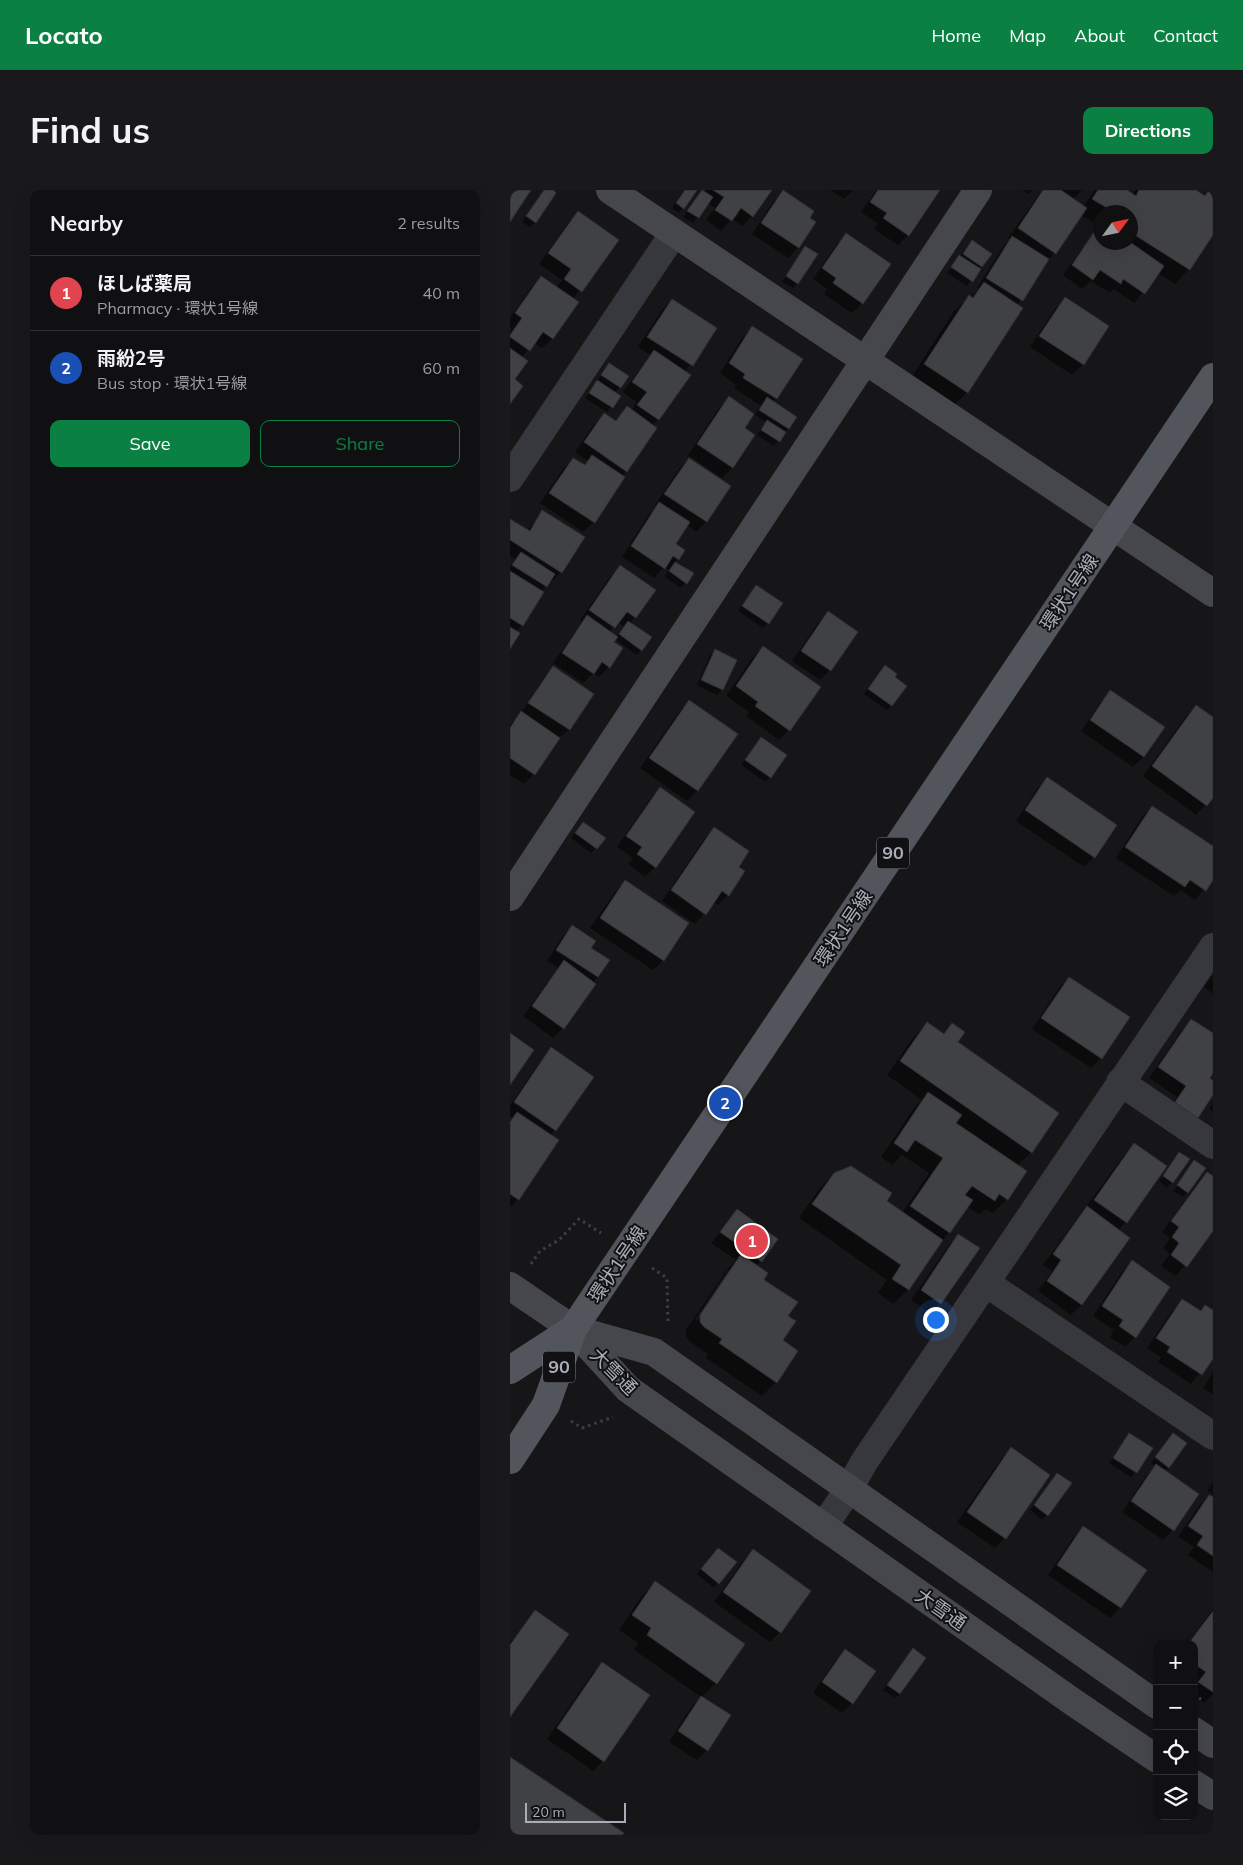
<!DOCTYPE html>
<meta charset="utf-8">
<style>
:root{--surface:#101012;--page:#19191b;--text:#f1f3f6;--muted:#9c9d9f;--line:#303032;--accent:#0b8043}
body{margin:0;font-family:Mulish,"Noto Sans JP",sans-serif;background:var(--page);color:var(--text)}
.controls{position:absolute;right:15px;bottom:15px;display:grid;overflow:hidden;border-radius:10px;box-shadow:0 5px 20px #0002}
.controls button{width:45px;height:45px;display:grid;place-items:center;padding:0;border:0;border-bottom:1px solid var(--line);background:var(--surface);color:var(--text);font:25px sans-serif}
.compass{position:absolute;left:583px;top:15px;width:45px;height:45px;border-radius:50%;background:var(--surface);box-shadow:0 5px 20px #0002;rotate:57deg}
.scale{position:absolute;left:15px;bottom:12px;width:101px;box-sizing:border-box;padding-left:5px;border:2px solid #a8adb8;border-top:0;font-size:14px;line-height:18px;white-space:nowrap;color:#a8adb8;-webkit-text-stroke:4px #111113;paint-order:stroke}
.you{position:absolute;left:425px;top:1129px;width:18px;height:18px;margin:-12px;border:4px solid #fff;border-radius:50%;background:#1a73e8;box-shadow:0 0 0 8px #1a73e833}
.badge{display:grid;place-items:center;width:32px;height:32px;border-radius:50%;background:var(--accent);color:#fff;font-size:16px;font-weight:700}
.pin{position:absolute;translate:-50% -50%;border:2px solid #fff;box-shadow:0 1px 5px #0006}
.list{margin:0;padding:0;list-style:none}
h2{display:flex;justify-content:space-between;align-items:center;height:65px;margin:0;padding:0 20px;font-size:21px}
h2 small{font-size:16px;font-weight:400;color:var(--muted)}
.list li{display:grid;grid-template-columns:32px 1fr auto;gap:15px;align-items:center;box-sizing:border-box;height:75px;padding:0 20px;border-top:1px solid var(--line)}
.list b{display:block;font-size:19px;white-space:nowrap}
.list p{margin:0;font-size:16px;white-space:nowrap;color:var(--muted)}
.list em{font-size:16px;font-style:normal;color:var(--muted)}
.actions{display:flex;gap:10px;padding:15px 20px}
.actions a{flex:1;padding:11px 0;border:1px solid var(--accent);border-radius:10px;text-align:center;font-size:18px;color:var(--accent)}
.actions .main{background:var(--accent);color:#fff}
.icon{flex:none;width:28px;height:28px;fill:none;stroke:currentColor;stroke-width:2;stroke-linecap:round;stroke-linejoin:round}
.map{position:relative;flex:none;width:703px;height:1645px;overflow:hidden;border-radius:10px}
header{display:flex;align-items:center;gap:30px;box-sizing:border-box;height:70px;padding:0 25px;background:var(--accent);color:#fff}
header strong{font-size:24px}
nav{display:flex;gap:28px;margin-inline-start:auto;font-size:18px}
.intro{display:flex;align-items:center;justify-content:space-between;box-sizing:border-box;height:120px;padding:0 30px}
h1{margin:0;font-size:35px}
.button{padding:12px 22px;border-radius:10px;background:var(--accent);color:#fff;font-size:18px;font-weight:700}
main{display:flex;gap:30px;padding:0 30px}
aside{flex:1;background:var(--surface);border-radius:10px;box-shadow:0 5px 20px #0002}
.map>svg:first-child{display:block}
.shadow{fill:#0007;fill-rule:evenodd}
.building{fill:#404145;stroke:#303034}
.lines{fill:none;stroke-linecap:round;stroke-linejoin:round}
.path{stroke:#3d3f44;stroke-width:3;stroke-dasharray:2.5 4;stroke-linecap:butt}
.street{stroke:#37383d;stroke-width:28}
.secondary{stroke:#45474d;stroke-width:28}
.primary{stroke:#53555c;stroke-width:28}
.labels{text-anchor:middle;stroke-width:4;stroke-linejoin:round;paint-order:stroke}
.shield{fill:#111113;stroke:#7b7e86;stroke-width:1}
.shield-label{font-size:18px;font-weight:bold;fill:#a8adb8}
.street-label{font-size:19px;fill:#a8adb8;stroke:#111113}
</style>
<header>
<strong>Locato</strong>
<nav><a>Home</a><a>Map</a><a>About</a><a>Contact</a></nav>
</header>
<div class="intro"><h1>Find us</h1><a class="button">Directions</a></div>
<main>
<aside>
<h2>Nearby<small>2 results</small></h2>
<ul class="list">
<li><span class="badge" style="background:#e0444e">1</span><div><b>ほしば薬局</b><p>Pharmacy · 環状1号線</p></div><em>40 m</em></li>
<li><span class="badge" style="background:#1a4fb4">2</span><div><b>雨紛2号</b><p>Bus stop · 環状1号線</p></div><em>60 m</em></li>
</ul>
<div class="actions"><a class="main">Save</a><a>Share</a></div>
</aside>
<div class="map">
<svg width="703" height="1645" viewBox="0 0 703 1645">
<rect width="100%" height="100%" fill="#161618"/>
<path class="shadow" d="M34,0H40L25,32L20,37L12,32Z
M174,0H186L169,23L162,18Z
M197,0H260L242,26L232,36L222,29L211,41L196,30L205,18L198,13L183,33L173,27L187,6Z
M320,0H343L334,9Z
M366,0H428L398,45L388,55L364,39L368,34L351,22Z
M512,0H523L518,4Z
M532,0H572L563,9L573,17L585,0H615L622,5L626,0H683L693,6L700,0H703V42L679,79L665,94L648,83L624,113L604,99L600,103L581,91L572,99L553,85L589,36L571,25L507,115L457,202L443,216L401,188L444,121L469,99L467,98L492,58L500,49L498,48ZM590,22H620V52H590Z
M273,2L298,28L304,32L288,58L278,68L242,44L263,12Z
M68,23L107,50L63,109L43,148L32,158L24,153L11,168L3,190L0,212V142L2,138L0,137V128L21,98L31,88L46,98L52,90L29,74L58,33Z
M336,45L352,113L342,123L314,104L317,99L303,89L326,55Z
M462,51L471,76L457,96L437,83Z
M296,58L288,93L283,98L272,92Z
M555,109L597,137L573,175L562,185L520,157L545,119Z
M162,110L205,138L175,182L148,229L142,235L117,281L111,286L113,287L84,332L73,342L30,313L53,279L63,269L73,276L78,271L65,262L84,235L94,225L104,232L117,218L121,221L127,212L113,202L140,165L128,157L152,120Z
M242,138L266,208L262,212L278,239L264,256L247,245L256,232L245,225L251,216L224,198L226,195L210,183L232,148Z
M99,175L110,197L104,203L109,207L97,222L75,208Z
M219,208L234,238L244,245L222,278L212,288L178,265L209,218Z
M179,269L196,332L186,342L177,335L164,355L168,369L164,373L182,384L171,398L155,387L159,380L154,377L144,388L112,367L139,324L147,316L145,315L169,279Z
M33,322L51,382L41,392L39,391L31,402L12,435L6,442L0,456V378L5,369L0,366V330L17,341Z
M110,377L144,400L120,433L131,460L127,465L105,449L99,477L89,487L83,483L73,493L43,473L72,432L70,430L100,387ZM108,432L114,437L106,447L99,442Z
M246,397L258,433L253,438L228,421Z
M318,423L320,480L310,490L282,471L308,433Z
M254,457L279,540L269,550L236,526L239,522L216,506L243,467Z
M205,460L226,470L212,500L207,505L187,495L200,465Z
M44,477L83,504L59,540L47,549L24,584L14,594L0,585V535L11,524L34,487Z
M371,482L383,488L382,515L377,520L354,504Z
M601,502L653,537L633,567L623,577L571,541L591,512Z
M179,511L226,544L187,601L177,611L130,578L169,522Z
M686,516L703,529V606L686,625L633,586L676,526Z
M251,548L260,587L255,592L231,575Z
M537,589L584,667L574,677L506,631L527,599Z
M150,599L145,677L135,687L118,674L123,668L107,657L140,609Z
M642,617L703,657V688L685,710L670,700L664,706L606,668L632,627Z
M69,638L86,658L81,663L61,648Z
M204,639L227,677L234,682L218,705L208,715L203,712L185,734L152,711L194,649Z
M115,692L153,770L143,780L80,738L105,702Z
M62,737L80,759L98,771L53,838L43,848L13,826L48,778L37,771L52,747Z
M703,785V804L694,797Z
M559,788L618,828L591,868L581,878L522,839L549,798Z
M682,830L703,845V881L698,889L703,892V903L687,927L677,937L656,922L667,907L639,888L672,840Z
M417,833L433,844L442,835L446,853L521,962L507,976L497,1009L483,1023L476,1019L469,1025L457,1016L398,1100L383,1114L368,1103L377,1090L289,1028L309,999L324,984L392,1023L419,983L392,965L382,975L371,967L404,918L412,910L377,885L403,848Z
M42,859L45,940L40,946L8,1009L0,1017V931L3,928L0,926V915L32,869Z
M703,913V922L699,919Z
M624,955L616,1032L608,1040L619,1048L571,1115L561,1125L528,1101L542,1081L533,1075L614,965Z
M669,963L679,970L657,998L649,991Z
M684,972L678,1002L673,1007L663,1001Z
M697,984L703,988V1039L666,1086L651,1076L660,1064L653,1058L660,1048L652,1042L687,994Z
M227,1021L251,1071L246,1076L252,1090L277,1126L266,1192L252,1206L196,1168L198,1164L180,1152L176,1146V1140L217,1080L226,1070L201,1053ZM218,1080H221L187,1131L185,1130Z
M449,1045L430,1113L420,1123L401,1110L439,1055Z
M622,1072L625,1147L615,1157L600,1147L604,1140L583,1126L612,1082Z
M672,1111L690,1122L695,1116L703,1121V1167L681,1194L648,1172L651,1167L637,1158L662,1121Z
M703,1182V1205L693,1198Z
M620,1244L641,1259L621,1287L599,1273Z
M658,1250L659,1277L654,1281L687,1304L663,1340L653,1350L612,1322L636,1286L646,1276L641,1273Z
M501,1259L495,1348L485,1358L447,1332L491,1269Z
M547,1285L537,1325L532,1330L520,1320Z
M703,1292V1304L697,1301Z
M699,1306L703,1309V1382L678,1365L684,1357L668,1347L689,1316Z
M573,1338L635,1380L610,1418L600,1428L538,1385L563,1348Z
M243,1361L270,1442L260,1452L204,1412L233,1371Z
M203,1364L208,1393L204,1398L187,1384Z
M145,1393L233,1454L206,1493L191,1508L197,1560L187,1570L159,1552L181,1517L191,1507L124,1460L128,1453L109,1440L131,1407Z
M703,1419V1504L694,1513L684,1506L686,1493L684,1491V1454H677Z
M25,1421L0,1525V1453Z
M403,1460L390,1504L385,1508L373,1500Z
M335,1461L342,1513L332,1523L303,1503L325,1471Z
M92,1474L93,1571L83,1581L37,1549L82,1484Z"/>
<path class="building" d="M0,0H21L0,32Z
M34,0H43L46,3L26,33L16,26Z
M175,0H187L174,19L166,13Z
M192,0L203,7L189,28L177,21Z
M203,0H262L243,27L231,18L222,31L205,20L214,7Z
M273,0L304,21L300,28L306,32L289,58L251,33Z
M368,0H430L399,46L373,28L377,23L360,12Z
M533,0H551L577,18L546,64L508,38Z
M588,0H617L626,6L629,0H686L695,6L699,0H703V45L680,80L620,42V22H604L582,9Z
M68,21L109,50L72,102L54,89L61,79L38,63Z
M590,33V52H620L654,76L635,104L613,89L611,94L590,80L583,90L562,75Z
M336,43L381,74L353,114L323,93L326,88L312,78Z
M502,46L539,69L513,111L476,88Z
M462,50L482,64L472,77L453,64Z
M295,56L308,64L288,94L276,86Z
M449,65L471,79L463,92L441,77Z
M31,86L69,112L43,149L33,142L20,161L0,147V145L12,128L5,123Z
M474,92L513,118L458,203L414,174L459,105L463,108Z
M555,107L599,136L574,175L529,146Z
M162,109L207,138L183,176L137,147Z
M242,136L293,169L267,209L233,188L235,184L219,173Z
M0,158L18,171L5,189L13,196L0,214Z
M144,160L181,185L149,230L127,215L137,202L122,192Z
M99,173L119,186L111,198L91,185Z
M87,190L111,206L103,218L79,203Z
M219,206L244,224L235,238L245,245L223,278L187,254Z
M257,207L287,227L279,239L249,220Z
M117,216L147,238L117,282L74,252L94,223L106,231Z
M257,230L276,242L270,252L251,240Z
M82,265L115,287L85,333L39,303L63,268L75,275Z
M179,268L221,296L197,332L154,304Z
M149,312L180,332L166,354L175,360L169,370L163,366L155,379L121,356Z
M32,320L75,347L52,383L0,350V329L20,341Z
M11,362L45,384L37,397L2,375Z
M165,372L184,383L177,394L159,381Z
M110,375L146,400L126,428L117,422L105,438L79,420Z
M0,381L34,402L13,436L0,428Z
M246,395L273,413L259,434L232,416Z
M318,421L348,442L321,481L291,461Z
M77,425L108,447L104,452L113,458L100,478L92,472L84,484L52,463Z
M118,431L142,447L132,461L109,444Z
M0,437L10,443L0,459Z
M253,456L311,497L280,541L245,516L248,512L226,496Z
M205,459L227,470L213,500L191,490Z
M375,475L387,484L385,487L397,496L382,516L358,499Z
M43,476L84,504L60,540L18,513Z
M600,500L655,537L634,567L580,530Z
M179,510L228,544L188,601L139,568Z
M686,515L703,527V608L697,616L642,576Z
M11,521L50,548L25,585L0,568V538Z
M251,547L277,565L261,588L235,570Z
M537,587L607,635L585,668L515,620Z
M150,597L185,622L146,678L127,664L132,657L116,646Z
M642,616L703,656V690L696,701L680,690L675,697L615,657Z
M73,632L96,648L87,659L65,643Z
M204,637L239,661L229,677L235,681L219,706L212,701L196,725L161,700Z
M115,690L179,733L154,771L90,728Z
M62,735L86,751L81,758L100,770L88,787L46,760Z
M54,770L86,794L54,839L22,816Z
M559,787L620,827L592,869L531,828Z
M681,829L703,843V883L700,888L703,891V905L688,928L665,912L676,896L648,877Z
M417,832L434,844L442,833L455,842L448,852L549,923L522,963L390,871Z
M0,843L24,860L0,895Z
M41,857L84,887L46,941L4,912Z
M418,902L452,925L446,933L517,981L498,1010L489,1004L485,1011L462,996L455,1005L463,1010L440,1043L400,1016L433,968L405,950L397,962L384,953Z
M7,922L49,950L9,1010L0,1004V932Z
M624,953L657,976L617,1033L584,1010Z
M669,962L680,969L663,993L653,986Z
M684,970L696,978L678,1003L667,995Z
M341,976L382,1003L377,1011L433,1050L399,1100L382,1089L391,1075L302,1014L324,983Z
M697,982L703,986V1041L677,1077L661,1065L669,1053L662,1047L669,1037L661,1031Z
M577,1016L620,1048L572,1115L537,1091L551,1070L543,1064Z
M227,1019L268,1049L252,1072L210,1042Z
M448,1044L470,1058L431,1114L411,1100Z
M231,1064L258,1083L254,1090L288,1112L278,1126L286,1131L273,1150L288,1161L267,1193L209,1153L212,1149L194,1137L190,1132V1125Z
M622,1070L660,1097L626,1148L609,1136L613,1130L592,1116Z
M672,1109L691,1121L695,1115L703,1120V1169L692,1185L657,1162L660,1157L646,1148Z
M619,1243L643,1258L627,1283L603,1268Z
M663,1243L677,1253L659,1278L645,1267Z
M501,1257L540,1285L496,1349L457,1322Z
M646,1274L689,1304L664,1341L621,1311Z
M547,1283L562,1293L538,1326L524,1315Z
M699,1305L703,1307V1366L687,1355L693,1346L678,1336Z
M573,1336L637,1380L611,1418L547,1375Z
M208,1358L227,1372L209,1394L191,1379Z
M243,1359L301,1401L271,1443L213,1402Z
M145,1391L235,1454L207,1494L137,1445L141,1438L122,1425Z
M25,1420L59,1444L0,1527V1455Z
M703,1421V1502L688,1492L696,1482L684,1474V1454H678Z
M403,1458L416,1468L390,1504L377,1495Z
M335,1459L366,1481L343,1514L312,1492Z
M92,1472L140,1505L94,1572L47,1538Z
M191,1506L221,1525L198,1561L168,1541Z
M0,1567L114,1643L112,1645H0Z"/>
<g class="lines">
<path class="path" d="M21,1074L30,1061L49,1050L69,1029L91,1043
M142,1078L157,1088L158,1134
M61,1231L72,1238L103,1227
M684,1504L692,1510"/>
<path class="street" d="M0,288L164,43
M610,892L703,955
M476,1093L703,1246
M313,1337L339,1299L354,1272L703,757"/>
<path class="secondary" d="M100,0L703,403
M0,707L468,0
M0,1096L63,1139L118,1199L563,1512L647,1569
M63,1139L144,1162L647,1515
M684,1541L703,1554
M684,1594L703,1606"/>
<path class="primary" d="M0,1180L63,1139
M0,1270L36,1215L63,1139L703,187"/>
</g>
<g class="labels">
<g class="shield">
<rect x="367" y="647.5" width="32" height="31" rx="4"/>
<rect x="33" y="1161.5" width="32" height="31" rx="4"/>
</g>
<g class="shield-label">
<text x="383" y="669">90</text>
<text x="49" y="1183">90</text>
</g>
<g class="street-label">
<text transform="translate(559 402) rotate(-56)" y="7">環状1号線</text>
<text transform="translate(333 738) rotate(-56)" y="7">環状1号線</text>
<text transform="translate(107 1074) rotate(-56)" y="7">環状1号線</text>
<text transform="translate(104 1181) rotate(45)" y="7">大雪通</text>
<text transform="translate(431 1419) rotate(35)" y="7">大雪通</text>
</g>
</g>
</svg>
<div class="controls">
<button>+</button>
<button>−</button>
<button><svg class="icon" aria-label="locate" viewBox="0 0 24 24"><circle cx="12" cy="12" r="6"/><path d="M12 2v4M12 18v4M2 12h4M18 12h4"/></svg></button>
<button><svg class="icon" aria-label="layers" viewBox="0 0 24 24"><path d="M12 4l9 5-9 5-9-5zM3 14l9 5 9-5"/></svg></button>
</div>
<svg class="compass" viewBox="-18 -18 36 36"><path d="M0-13l5 13h-10z" fill="#e53935"/><path d="M0 13l5-13h-10z" fill="#9c9d9f"/></svg>
<div class="scale">20 m</div>
<div class="you"></div>
<div class="pin badge" style="left:242px;top:1051px;background:#e0444e">1</div>
<div class="pin badge" style="left:215px;top:913px;background:#1a4fb4">2</div>
</div>
</main>
